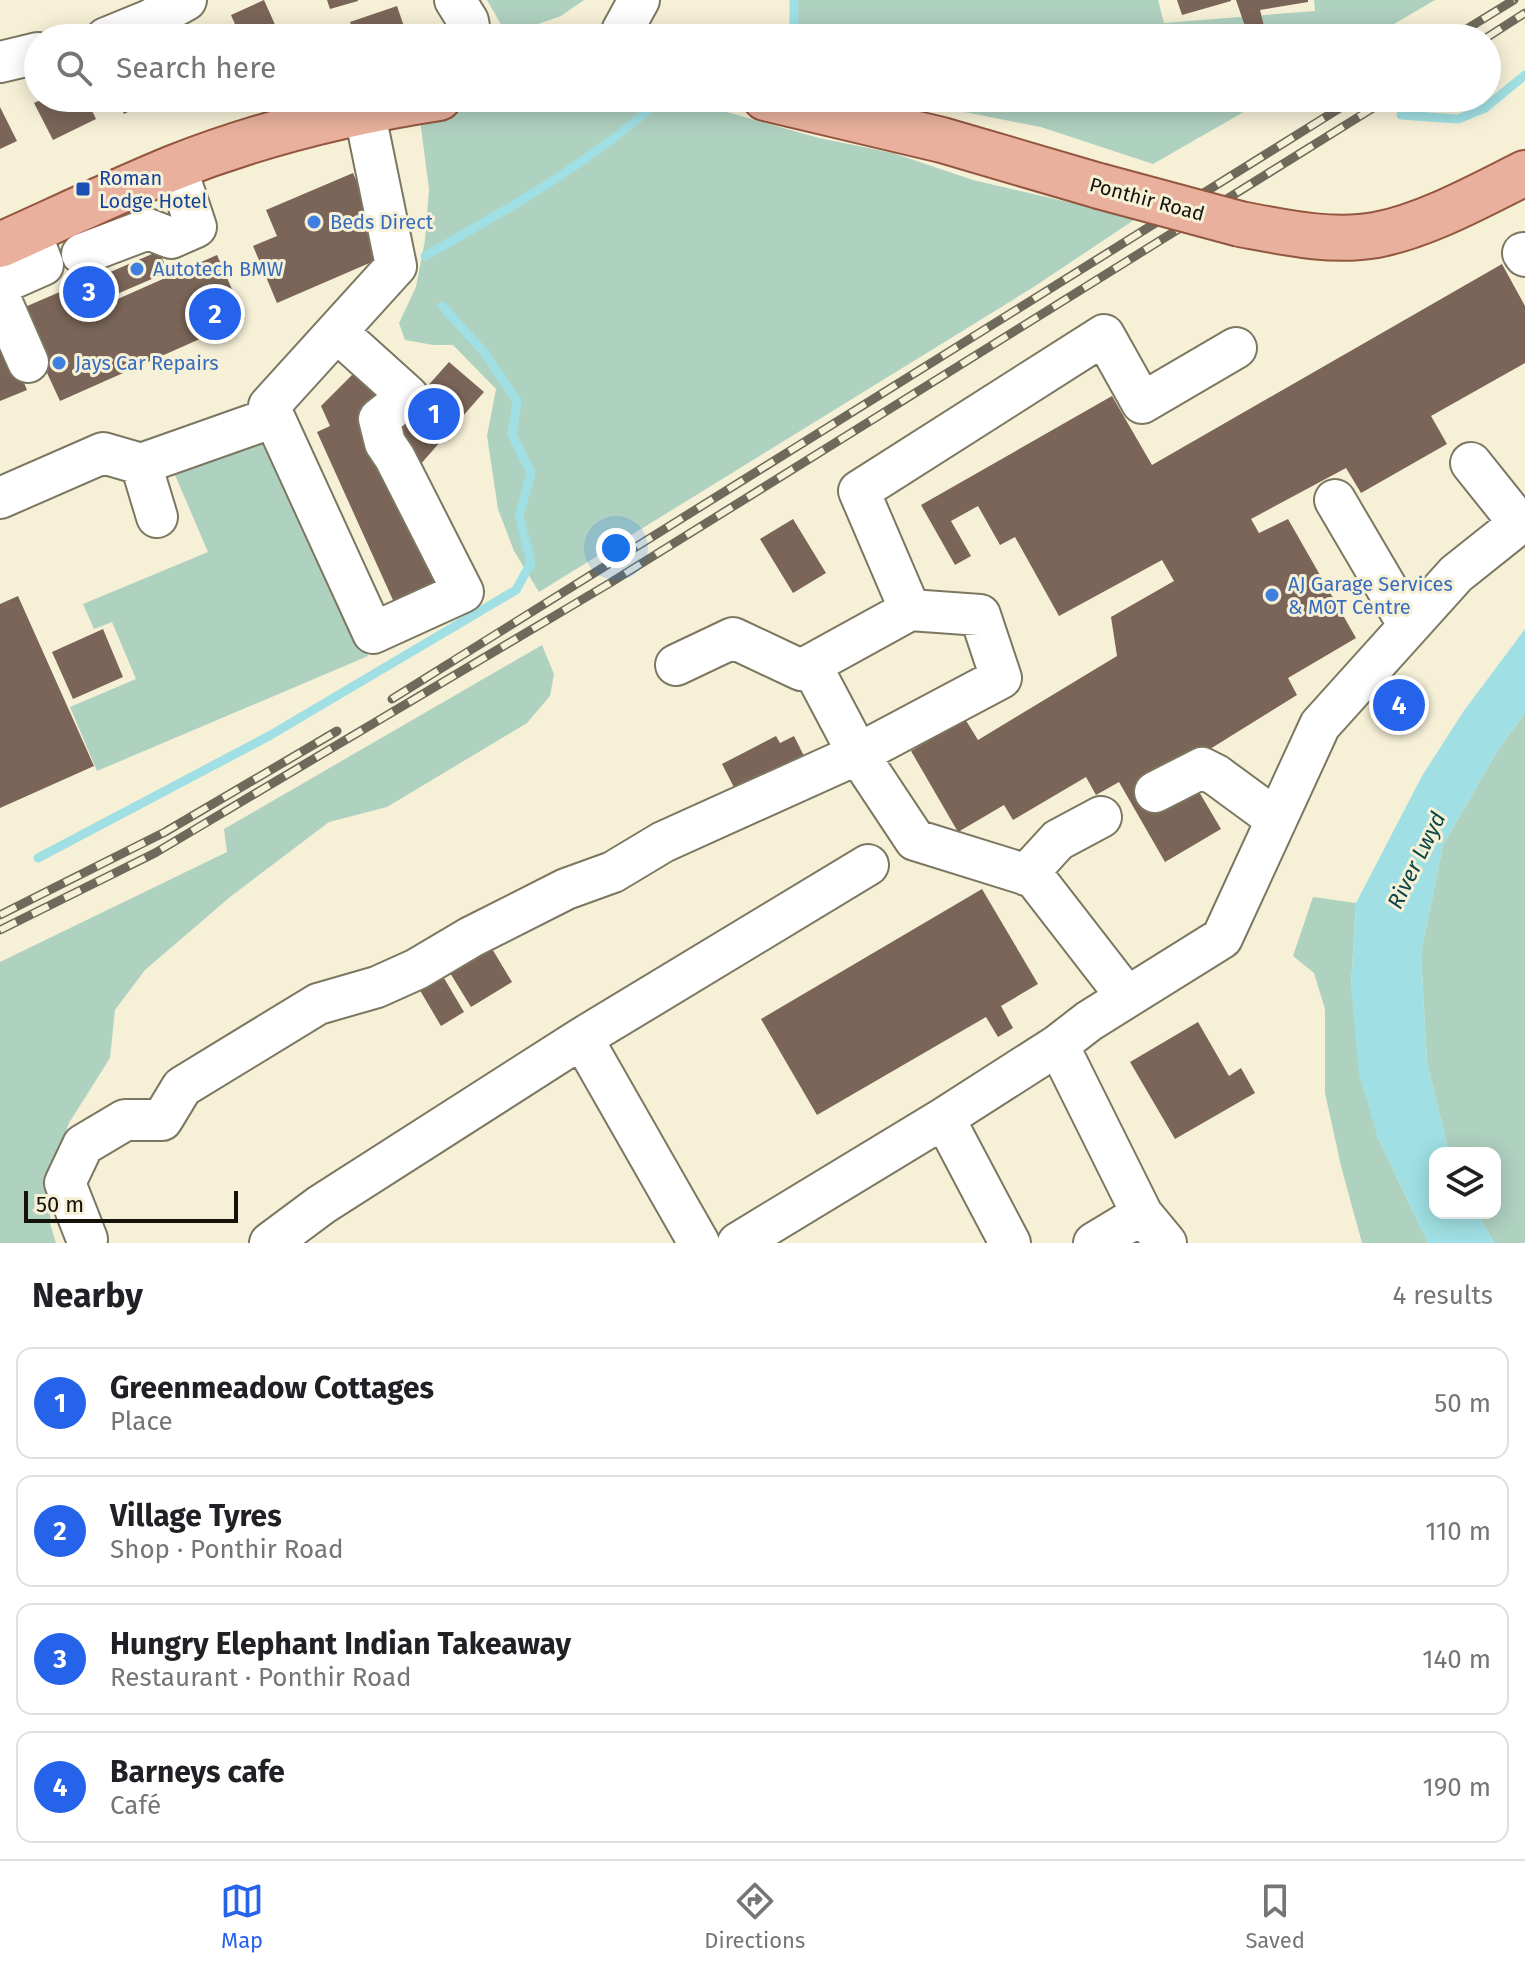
<!DOCTYPE html>
<meta charset="utf-8">
<style>
:root{--surface:#fff;--page:#f2f2f2;--text:#202124;--muted:#757577;--line:#e0e0e0;--accent:#2563eb}
body{margin:0;font-family:"Fira Sans",sans-serif;background:var(--page);color:var(--text)}
.controls{position:absolute;right:24px;bottom:24px;display:grid;overflow:hidden;border-radius:16px;box-shadow:0 4px 20px #0003}
.controls button{width:72px;height:72px;display:grid;place-items:center;padding:0;border:0;border-bottom:2px solid var(--line);background:var(--surface);color:var(--text);font:40px sans-serif}
.scale{position:absolute;left:24px;bottom:20px;width:214px;box-sizing:border-box;padding-left:8px;border:4px solid #141209;border-top:0;font-size:22px;line-height:28px;white-space:nowrap;color:#141209;-webkit-text-stroke:6px #f6f0d7;paint-order:stroke}
.you{position:absolute;left:616px;top:548px;width:28px;height:28px;margin:-20px;border:6px solid #fff;border-radius:50%;background:#1a73e8;box-shadow:0 0 0 12px #1a73e833}
.badge{display:grid;place-items:center;width:52px;height:52px;border-radius:50%;background:var(--accent);color:#fff;font-size:26px;font-weight:700}
.pin{position:absolute;translate:-50% -50%;border:4px solid #fff;box-shadow:0 2px 8px #0006}
.list{margin:0;padding:0;list-style:none}
h2{display:flex;justify-content:space-between;align-items:center;height:104px;margin:0;padding:0 32px;font-size:34px}
h2 small{font-size:26px;font-weight:400;color:var(--muted)}
.list li{display:grid;grid-template-columns:52px 1fr auto;gap:24px;align-items:center;box-sizing:border-box;height:112px;margin:0 16px 16px;padding:0 16px;border:2px solid var(--line);border-radius:16px}
.list b{display:block;font-size:30px;white-space:nowrap}
.list p{margin:0;font-size:26px;white-space:nowrap;color:var(--muted)}
.list em{font-size:26px;font-style:normal;color:var(--muted)}
.icon{flex:none;width:44px;height:44px;fill:none;stroke:currentColor;stroke-width:2;stroke-linecap:round;stroke-linejoin:round}
.map{position:relative;flex:none;width:1525px;height:1243px;overflow:hidden}
.search{position:absolute;background:var(--surface);box-shadow:0 4px 20px #0003;left:24px;right:24px;top:24px;height:88px;display:flex;align-items:center;gap:20px;box-sizing:border-box;padding:0 28px;border-radius:44px;color:var(--muted);font-size:30px}
.sheet{height:616px;background:var(--surface)}
nav{display:flex;justify-content:space-around;align-items:center;box-sizing:border-box;height:112px;border-top:2px solid var(--line);background:var(--surface);font-size:22px;color:var(--muted)}
nav a{display:grid;justify-items:center;gap:4px}
nav .on{color:var(--accent)}
.map>svg:first-child{display:block}
.green{fill:#afd1c0}
.water{fill:#a0dfe3}
.lines{fill:none;stroke-linecap:round;stroke-linejoin:round}
.stream{stroke:#a0dfe3;stroke-width:9}
.building{fill:#7a6558}
.minor-casing{stroke:#7c7761;stroke-width:44}
.major-casing{stroke:#93563e;stroke-width:48}
.minor{stroke:#fff;stroke-width:40}
.major{stroke:#e8b09d;stroke-width:44}
.rail-casing{stroke:#6e6a5b;stroke-width:9}
.rail{stroke:#f6f0d7;stroke-width:6;stroke-dasharray:18;stroke-linecap:butt}
.major-bridge-casing{stroke:#93563e;stroke-width:48;stroke-linecap:butt}
.major-bridge{stroke:#e8b09d;stroke-width:44}
.transit-dot{fill:#1a4fb4;stroke:#f6f0d7;stroke-width:3}
.shop-dot{fill:#3f7fe0;stroke:#f6f0d7;stroke-width:3}
.labels{text-anchor:middle;stroke-width:6;stroke-linejoin:round;paint-order:stroke}
.transit-label{font-size:20px;fill:#164399;stroke:#f6f0d7;text-anchor:start}
.street-label{font-size:20px;fill:#141209;stroke:#f6f0d7}
.shop-label{font-size:20px;fill:#366cbe;stroke:#f6f0d7;text-anchor:start}
.water-label{font-size:22px;font-style:italic;fill:#0b4649;stroke:#f6f0d7}
</style>
<div class="map">
<svg width="1525" height="1243" viewBox="0 0 1525 1243">
<rect width="100%" height="100%" fill="#f6f0d7"/>
<path class="green" d="M487,0H584L561,16L507,35Z
M794,0H1158L1164,23L1315,11L1314,0H1435L1370,38H794Z
M892,98H1268L1153,164L1041,127Z
M632,100L709,107L819,138L893,153L973,180L1137,218L1032,288L539,592L514,551L498,509L487,436L496,389L453,345H433L405,340L399,323L416,287L425,240L429,189L420,120L481,107Z
M272,426L368,656L97,771L70,707L136,679L112,622L94,629L83,604L208,552L172,468Z
M542,645L554,674L550,696L527,723L387,807L329,822L230,897L145,970L115,1010L110,1058L69,1123L53,1165L50,1223L56,1243H0V962L227,852L224,829Z
M1525,713V1243H1494L1478,1213H1495V1153H1449L1427,1062L1421,953L1443,845L1498,750Z
M1313,897L1356,903L1351,987L1378,1138L1428,1243H1362L1341,1166L1325,1093V1009L1314,973L1293,956Z"/>
<path class="water" d="M1525,629V713L1498,750L1443,845L1421,953L1427,1062L1449,1153H1435V1213H1478L1494,1243H1428L1378,1138L1359,1075L1351,987L1356,903L1422,776L1463,712Z"/>
<g class="lines">
<path class="stream" d="M794,0V38
M920,103L928,98
M1401,115L1458,119L1485,108L1525,75
M425,256C505,211 585,166 654,105
M38,858L269,736L516,590L531,563L519,516L531,473L512,434L517,401L484,352L442,306"/>
</g>
<path class="building" d="M264,0L281,38H241L231,15Z
M327,0H358V1L330,9Z
M1177,0H1231V1L1182,15Z
M1236,0H1308V2L1260,10L1267,38H1249Z
M397,6L408,38H355L350,22Z
M45,98H86L96,119L53,140L34,103Z
M116,98H156L124,114Z
M0,107L17,141L0,149Z
M353,173L388,255L277,303L253,246L277,236L266,210Z
M159,251L168,272L117,294L108,273Z
M217,255L245,319L60,401L18,310L99,275L111,302Z
M1502,264L1525,306V363L1431,416L1447,444L1361,493L1346,468L1251,519L1259,533L1288,519L1356,638L1288,678L1297,695L1144,790L1195,785L1221,829L1165,862L1119,782L1096,795L1086,777L1013,820L1004,805L958,832L911,751L965,719L978,740L1117,656L1111,617L1174,581L1162,560L1059,616L1015,537L1000,545L978,506L951,521L971,556L955,565L921,505L1112,396L1152,465Z
M0,325L27,390L0,401Z
M367,360L388,382L365,406L446,587L397,609L317,432L330,426L321,406Z
M449,362L484,392L419,466L384,435Z
M793,519L826,573L793,593L760,539Z
M18,596L94,766L0,808V604Z
M103,629L123,677L73,699L52,652Z
M776,736L780,743L794,736L806,760L742,803L722,764Z
M982,889L1038,984L1001,1006L1013,1028L998,1037L986,1017L817,1115L761,1019Z
M488,942L512,982L471,1007L447,968Z
M441,973L464,1012L441,1026L418,987Z
M1198,1022L1229,1076L1241,1068L1255,1093L1175,1139L1130,1062Z"/>
<g class="lines">
<g class="minor-casing">
<path id="minor" d="M455,0L468,21L471,38
M106,38L150,20L186,0
M623,38L622,31L639,0
M0,62L38,53
M1523,253L1525,256
M82,254L148,229L171,238L196,227L176,167
M0,284L43,265L30,231
M0,298L28,362
M337,332L408,396L379,419L385,443L395,458L463,592L373,633L269,406L396,266L364,110
M1471,463L1519,523
M0,498L103,453L141,464
M1335,500L1409,626
M157,517L141,464L274,417
M676,665L733,638L801,670L910,610
M1155,792L1202,768L1216,775L1276,819
M1026,875L1058,840L1101,817
M1127,997L1034,877L915,840L858,754L1001,678L980,615L910,610L859,491L1104,335L1142,403L1236,348
M1058,1045L1142,1214L1094,1243
M944,1118L1010,1243
M1142,1214L1166,1243
M87,1239L65,1183L83,1145L125,1120H162L182,1087L318,1004L377,987L417,969L471,937L566,889L613,872L663,842L858,754L811,665
M270,1243L321,1205L582,1038
M699,1243L582,1038L868,865
M738,1243L944,1118L1058,1045L1089,1021L1222,938L1320,725L1456,574L1525,519"/>
</g>
<g class="major-casing">
<path id="major" d="M765,98L942,140L1099,186
M1240,224C1283,232 1331,243 1376,235C1425,226 1481,195 1525,173
M0,245C58,219 115,192 173,168C259,134 348,112 439,98"/>
</g>
<use href="#minor" class="minor"/>
<use href="#major" class="major"/>
<g class="rail-casing">
<path id="rail" d="M1452,38L1514,0
M1486,38L1525,13
M392,699L1356,98
M0,915L165,832L337,731
M0,930L155,853L610,583L1389,98"/>
</g>
<use href="#rail" class="rail"/>
<g class="major-bridge-casing">
<path id="major-bridge" d="M1099,186L1240,224"/>
</g>
<use href="#major-bridge" class="major-bridge"/>
</g>
<rect class="transit-dot" x="75" y="181" width="16" height="16" rx="4"/>
<g class="shop-dot">
<circle cx="314" cy="222" r="8"/>
<circle cx="137" cy="269" r="8"/>
<circle cx="59" cy="363" r="8"/>
<circle cx="1272" cy="595" r="8"/>
</g>
<g class="labels">
<g class="transit-label">
<text x="99" y="185">Roman<tspan x="99" dy="23">Lodge Hotel</tspan></text>
</g>
<g class="street-label">
<text transform="translate(1147 199) rotate(15)" y="7">Ponthir Road</text>
</g>
<g class="shop-label">
<text x="330" y="229">Beds Direct</text>
<text x="153" y="276">Autotech BMW</text>
<text x="75" y="370">Jays Car Repairs</text>
<text x="1288" y="591">AJ Garage Services<tspan x="1288" dy="23">&amp; MOT Centre</tspan></text>
</g>
<g class="water-label">
<text transform="translate(1416 860) rotate(-64)" y="8">River Lwyd</text>
</g>
</g>
</svg>
<div class="controls">
<button><svg class="icon" aria-label="layers" viewBox="0 0 24 24"><path d="M12 4l9 5-9 5-9-5zM3 14l9 5 9-5"/></svg></button>
</div>
<div class="scale">50 m</div>
<div class="you"></div>
<div class="pin badge" style="left:434px;top:414px">1</div>
<div class="pin badge" style="left:215px;top:314px">2</div>
<div class="pin badge" style="left:89px;top:292px">3</div>
<div class="pin badge" style="left:1399px;top:705px">4</div>
<div class="search"><svg class="icon" aria-label="search" viewBox="0 0 24 24"><circle cx="10" cy="10" r="6"/><path d="M15 15l6 6"/></svg>Search here</div>
</div>
<section class="sheet">
<h2>Nearby<small>4 results</small></h2>
<ul class="list">
<li><span class="badge">1</span><div><b>Greenmeadow Cottages</b><p>Place</p></div><em>50 m</em></li>
<li><span class="badge">2</span><div><b>Village Tyres</b><p>Shop · Ponthir Road</p></div><em>110 m</em></li>
<li><span class="badge">3</span><div><b>Hungry Elephant Indian Takeaway</b><p>Restaurant · Ponthir Road</p></div><em>140 m</em></li>
<li><span class="badge">4</span><div><b>Barneys cafe</b><p>Café</p></div><em>190 m</em></li>
</ul>
</section>
<nav>
<a class="on"><svg class="icon" aria-label="map" viewBox="0 0 24 24"><path d="M3 6l6-2 6 2 6-2v14l-6 2-6-2-6 2zM9 4v14M15 6v14"/></svg>Map</a>
<a><svg class="icon" aria-label="directions" viewBox="0 0 24 24"><path d="M12 3l9 9-9 9-9-9zM9 14v-3h6M13 9l2 2-2 2"/></svg>Directions</a>
<a><svg class="icon" aria-label="saved" viewBox="0 0 24 24"><path d="M7 4h10v16l-5-4-5 4z"/></svg>Saved</a>
</nav>
